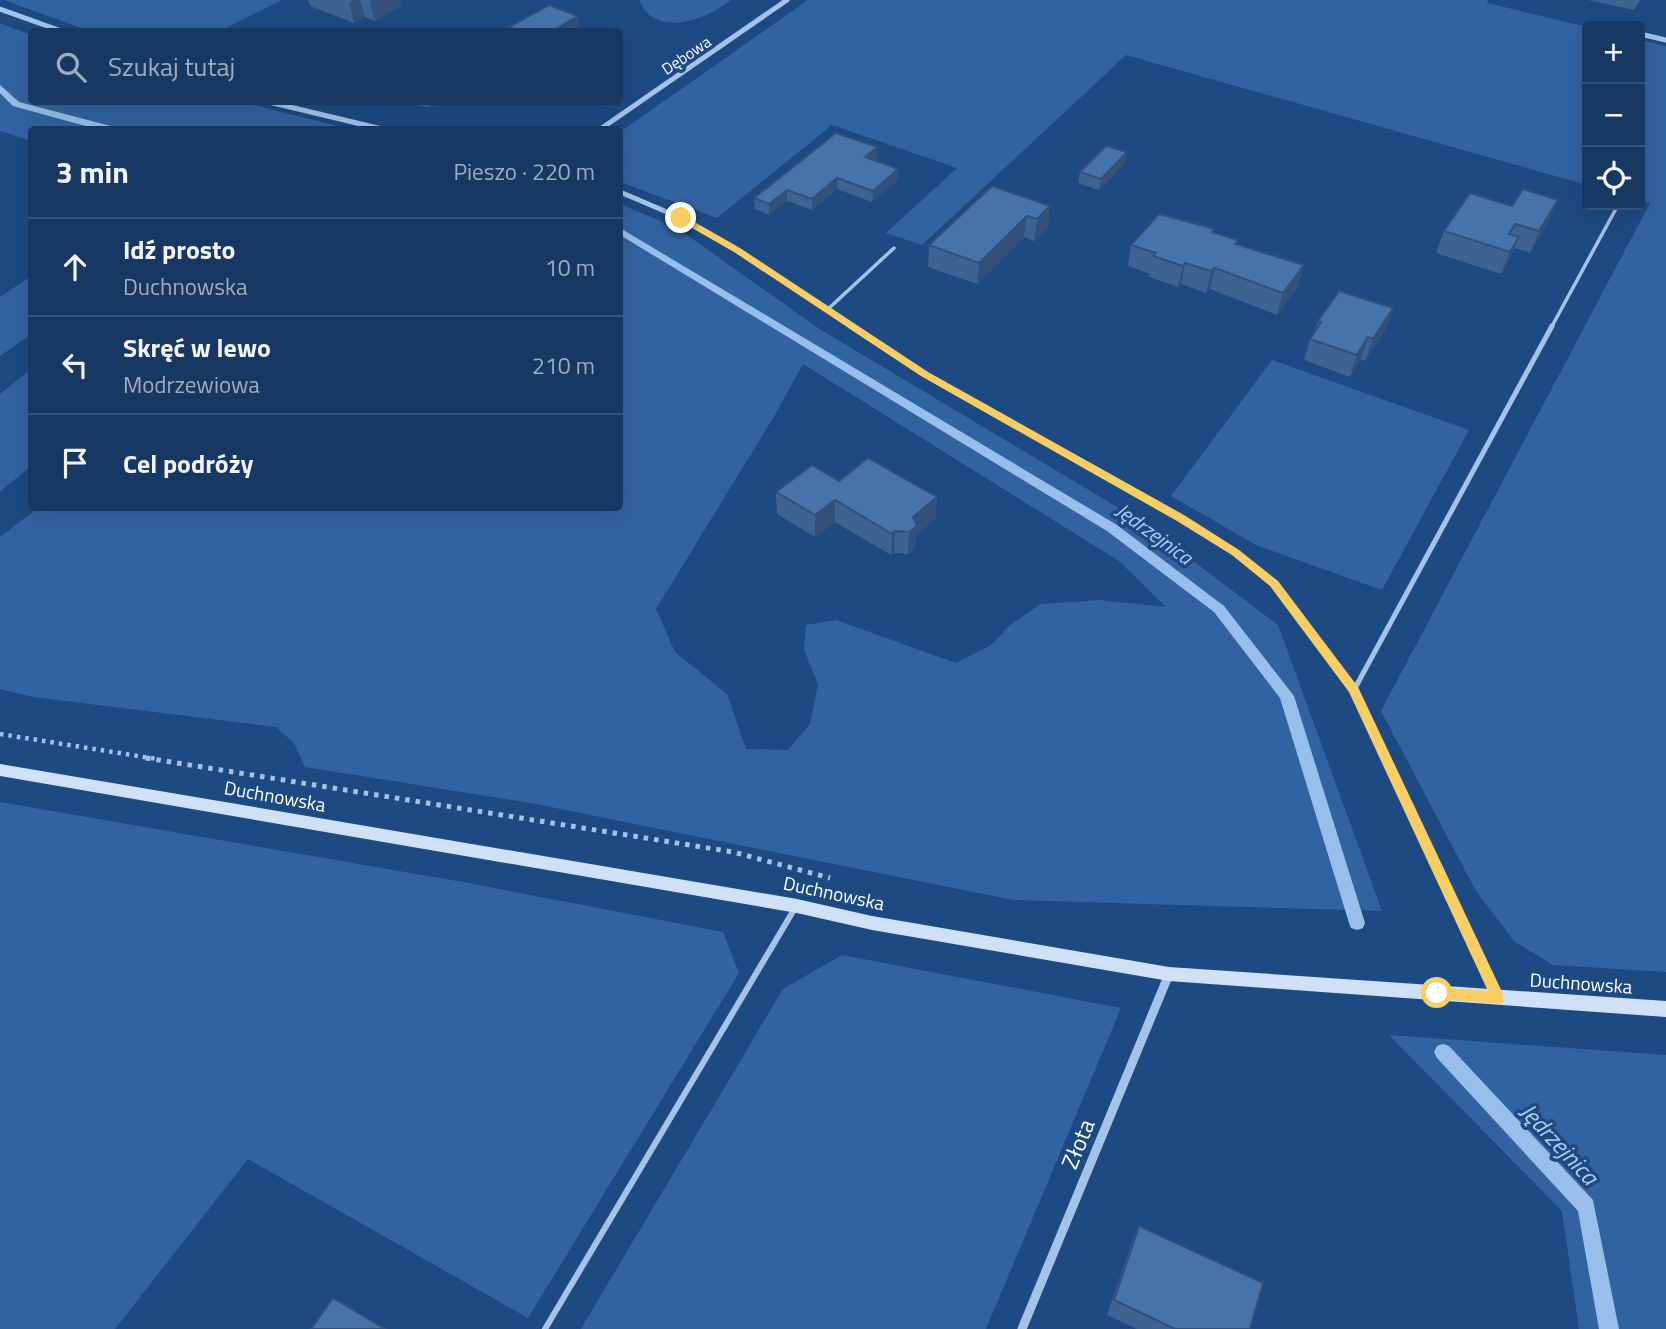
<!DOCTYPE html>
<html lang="pl">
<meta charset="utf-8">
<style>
:root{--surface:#163862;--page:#23436b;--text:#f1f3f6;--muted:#9eacbe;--line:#355277}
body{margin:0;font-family:"Titillium Web",sans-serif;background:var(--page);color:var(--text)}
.controls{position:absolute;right:21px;top:21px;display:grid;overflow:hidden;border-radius:7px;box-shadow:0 7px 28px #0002}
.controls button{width:63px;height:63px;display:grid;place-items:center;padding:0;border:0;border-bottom:2px solid var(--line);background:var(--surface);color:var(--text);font:35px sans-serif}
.stop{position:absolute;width:21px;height:21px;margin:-16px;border:5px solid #f8ce64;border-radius:50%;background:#fff}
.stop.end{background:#f8ce64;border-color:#fff;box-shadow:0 2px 7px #0008}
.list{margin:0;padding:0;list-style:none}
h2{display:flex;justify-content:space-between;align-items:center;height:91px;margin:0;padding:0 28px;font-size:30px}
h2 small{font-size:23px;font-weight:400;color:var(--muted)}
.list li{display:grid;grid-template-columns:46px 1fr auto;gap:21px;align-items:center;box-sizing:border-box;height:98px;padding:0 28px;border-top:2px solid var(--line)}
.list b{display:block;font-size:26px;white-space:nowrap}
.list p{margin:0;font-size:23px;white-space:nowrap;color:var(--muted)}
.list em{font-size:23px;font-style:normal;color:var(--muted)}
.icon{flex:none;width:38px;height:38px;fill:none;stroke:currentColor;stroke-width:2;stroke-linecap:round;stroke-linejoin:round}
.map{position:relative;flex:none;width:1666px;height:1329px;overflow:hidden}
.search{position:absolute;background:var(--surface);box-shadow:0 7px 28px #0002;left:28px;top:28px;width:595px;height:77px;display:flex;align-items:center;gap:18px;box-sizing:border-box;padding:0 24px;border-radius:7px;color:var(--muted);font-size:26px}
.panel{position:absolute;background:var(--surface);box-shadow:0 7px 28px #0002;left:28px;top:126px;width:595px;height:385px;border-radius:7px}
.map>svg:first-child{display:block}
.green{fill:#3263a1;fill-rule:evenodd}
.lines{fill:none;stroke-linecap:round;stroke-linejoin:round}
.stream{fill:#98beeb;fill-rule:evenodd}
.path-far1{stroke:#a5c3e9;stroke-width:4.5;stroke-dasharray:3.5 5;stroke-linecap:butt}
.path{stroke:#a5c3e9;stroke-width:5;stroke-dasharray:4.5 6;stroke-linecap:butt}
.lane-far2{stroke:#a5c3e9;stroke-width:3.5}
.lane-far1{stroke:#a5c3e9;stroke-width:5}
.lane{stroke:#a5c3e9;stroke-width:6}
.street-far2{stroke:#a5c3e9;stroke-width:5}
.street-far1{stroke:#a5c3e9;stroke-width:6}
.street{stroke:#a5c3e9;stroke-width:9}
.secondary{fill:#d0e1f7;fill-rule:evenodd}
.wall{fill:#3d6393}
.shaded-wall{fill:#325078}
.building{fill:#4773ab;stroke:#325078;stroke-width:2}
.route{fill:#f8ce64}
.labels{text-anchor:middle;stroke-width:7;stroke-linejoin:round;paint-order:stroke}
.far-street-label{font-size:16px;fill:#fff;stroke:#1e4a83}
.street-label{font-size:19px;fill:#fff;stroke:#1e4a83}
.water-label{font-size:21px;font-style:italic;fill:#b0cdf1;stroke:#1e4a83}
.near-street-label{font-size:23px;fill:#fff;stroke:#1e4a83}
.near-water-label{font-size:24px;font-style:italic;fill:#b0cdf1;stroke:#1e4a83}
</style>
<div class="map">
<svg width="1666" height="1329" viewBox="0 0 1666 1329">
<rect width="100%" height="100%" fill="#1e4a83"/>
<path class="green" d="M4,0H282L220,31L92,32Z
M639,0H731C706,20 655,39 639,0Z
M808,0H1488L1487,3L1587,27V185L1126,55L922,245L886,233L957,168L832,125L717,218L620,182V132Z
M0,23L31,35L32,102H242L349,129L32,130L31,141L0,131Z
M1640,40L1666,46V972L1553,965L1514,941L1476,891L1381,711L1650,203L1640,199Z
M620,204L677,228L821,330L1139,520L1278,625L1382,911L1013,900L531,803L305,767L294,743L276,727L33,697L0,689V537L38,508H620ZM803,364L1119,561L1166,607L1100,600L1041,604L1009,626L991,645L956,663L836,620L806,625L804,649L818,685L810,724L788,750L746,749L727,694L675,652L656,609L773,418Z
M31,276V334L0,356V297Z
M1272,360L1469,430L1382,590L1256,545L1171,496Z
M31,369V466L0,492V394Z
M0,802L463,882L723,932L739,973L528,1318L248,1159L115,1329H0Z
M842,955L1121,1008L986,1329H581L783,989Z
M1389,1035L1666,1055V1329H1579L1562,1211Z"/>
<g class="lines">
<path class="stream" d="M0,85L19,102L126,130L89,127L13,106L0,93Z
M620,228L1117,525L1224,606L1294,696L1365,923L1363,928L1357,930L1351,928L1349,923L1280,698L1214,612L1107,531L620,235Z
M1443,1044L1449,1046L1593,1200L1619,1329H1599L1578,1211L1437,1058L1434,1052L1437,1046Z"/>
<path class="path-far1" d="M0,734L157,759"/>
<path class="path" d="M146,758L733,852L830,878"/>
<path class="lane-far2" d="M827,310L894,248
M1551,328L1618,205"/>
<path class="lane-far1" d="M1354,690L1552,326"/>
<path class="lane" d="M545,1329L795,908"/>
<path class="street-far2" d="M0,9L64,32
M1640,34L1666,40
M269,102L386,130
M599,130L787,0
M620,192L681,218L737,250L854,328"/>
<path class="street-far1" d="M851,326L924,374L1181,518L1235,553L1274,583L1354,690L1386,759"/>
<path class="street" d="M1386,758L1497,996
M1022,1329L1169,974"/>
<path class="secondary" d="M0,764L797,899L872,916L1169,967L1666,1001V1017L1169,981L872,930L797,913L0,776Z"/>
</g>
<path class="wall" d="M308,0H401L402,6L375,21L365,17L354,23L310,6Z
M1588,0H1640L1634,10Z
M578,16L580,32H510L509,27Z
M411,102H444L429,108Z
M1127,152L1125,163L1099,190L1078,183L1080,172Z
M877,158L874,160L898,169V180L872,202L837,189L812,210L787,201L769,215L755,209L754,198Z
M992,186L1048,227L1034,241L1024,237L977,284L928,267L929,245Z
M1512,206L1549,221L1530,253L1515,248L1510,258L1501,274L1436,253L1444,231Z
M1215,229L1214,232L1237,245L1298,287L1277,315L1210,289L1206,293L1181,284L1178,287L1149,277L1150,274L1128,266L1131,245Z
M1393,308L1385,330L1365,361L1361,359L1350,377L1304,360L1310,339L1315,331L1318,321Z
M839,481L937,497L935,519L916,535L915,548L908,554L894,553L891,555L835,522L815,537L777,514L776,492Z
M1139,1226L1250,1329H1137L1107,1315L1132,1242Z"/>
<path class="shaded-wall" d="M354,0H360L365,17L354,23L349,3Z
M372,0H401L402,6L375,21L370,1Z
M578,16L580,32H551Z
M427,102H444L429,108Z
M878,147L877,158L865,168V157Z
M1127,152L1125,163L1099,190L1101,179Z
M898,169V180L872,202L873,191Z
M837,178V189L812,210V199Z
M787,190V201L769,215V204Z
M1558,200L1549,221L1530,253L1539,231Z
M1050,206L1048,227L1034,241L1037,219Z
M1027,216L1024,237L977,284L979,263Z
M1519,237L1510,258L1501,274L1510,252Z
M1185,263L1181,284L1178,287L1183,266Z
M1304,265L1298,287L1277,315L1283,293Z
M1215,268L1210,289L1206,293L1211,271Z
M1393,308L1385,330L1365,361L1373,339Z
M1368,337L1361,359L1350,377L1357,355Z
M937,497L935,519L916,535L915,548L908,554L909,532L913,517Z
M835,500V522L815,537V515Z
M895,531L894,553L891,555L892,534Z"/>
<path class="building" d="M549,5L578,16L551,32H521L509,27Z
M836,133L878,147L865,157L898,169L873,191L837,178L812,199L787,190L769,204L754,198Z
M1106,146L1127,152L1101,179L1080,172Z
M992,186L1050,206L1037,219L1027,216L979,263L929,245Z
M1523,189L1558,200L1539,231L1515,224L1509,234L1519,237L1510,252L1444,231L1470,193L1512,206Z
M1159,214L1215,229L1212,232L1238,240L1235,244L1304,265L1283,293L1215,268L1211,271L1185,263L1183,266L1153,256L1156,253L1131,245Z
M1339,291L1393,308L1373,339L1368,337L1357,355L1310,339L1321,322L1318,321Z
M868,458L937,497L913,517L917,526L909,532L895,531L892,534L835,500L815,515L776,492L812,465L839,481Z
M1139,1226L1263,1283L1250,1329H1175L1114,1300Z
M333,1298L385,1329H311Z"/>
<path class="route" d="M678,216H684L740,248L928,372L1184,515L1239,550L1278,581L1358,687L1503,994V1003L1498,1004L1432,998V989L1437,987L1488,991L1349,692L1270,586L1232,555L1177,521L921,376L734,252L678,220Z"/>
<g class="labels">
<g class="far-street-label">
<text transform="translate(686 55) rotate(-34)" y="6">Dębowa</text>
</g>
<g class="street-label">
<text transform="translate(275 796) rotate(10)" y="7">Duchnowska</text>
<text transform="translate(834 893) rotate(12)" y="7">Duchnowska</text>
<text transform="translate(1581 983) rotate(4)" y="7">Duchnowska</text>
</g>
<g class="water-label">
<text transform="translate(1154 534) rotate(36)" y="7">Jędrzejnica</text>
</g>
<g class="near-street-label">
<text transform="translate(1078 1144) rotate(-68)" y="8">Złota</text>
</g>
<g class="near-water-label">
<text transform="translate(1559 1144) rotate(47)" y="8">Jędrzejnica</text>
</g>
</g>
</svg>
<div class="controls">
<button>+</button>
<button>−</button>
<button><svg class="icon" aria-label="locate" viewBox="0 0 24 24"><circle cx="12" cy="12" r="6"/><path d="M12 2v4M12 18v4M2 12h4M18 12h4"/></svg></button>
</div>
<div class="stop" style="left:1437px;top:993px"></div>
<div class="stop end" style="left:681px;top:218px"></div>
<div class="search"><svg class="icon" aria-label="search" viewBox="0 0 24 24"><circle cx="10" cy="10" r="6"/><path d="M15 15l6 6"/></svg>Szukaj tutaj</div>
<section class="panel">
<h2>3 min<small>Pieszo · 220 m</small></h2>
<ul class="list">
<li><svg class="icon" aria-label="ahead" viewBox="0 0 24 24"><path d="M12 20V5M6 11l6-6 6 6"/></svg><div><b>Idź prosto</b><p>Duchnowska</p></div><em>10 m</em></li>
<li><svg class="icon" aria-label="left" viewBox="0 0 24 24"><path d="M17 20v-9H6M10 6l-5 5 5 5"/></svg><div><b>Skręć w lewo</b><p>Modrzewiowa</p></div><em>210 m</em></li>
<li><svg class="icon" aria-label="arrive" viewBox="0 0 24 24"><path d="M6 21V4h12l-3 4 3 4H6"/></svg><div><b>Cel podróży</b></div></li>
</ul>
</section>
</div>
